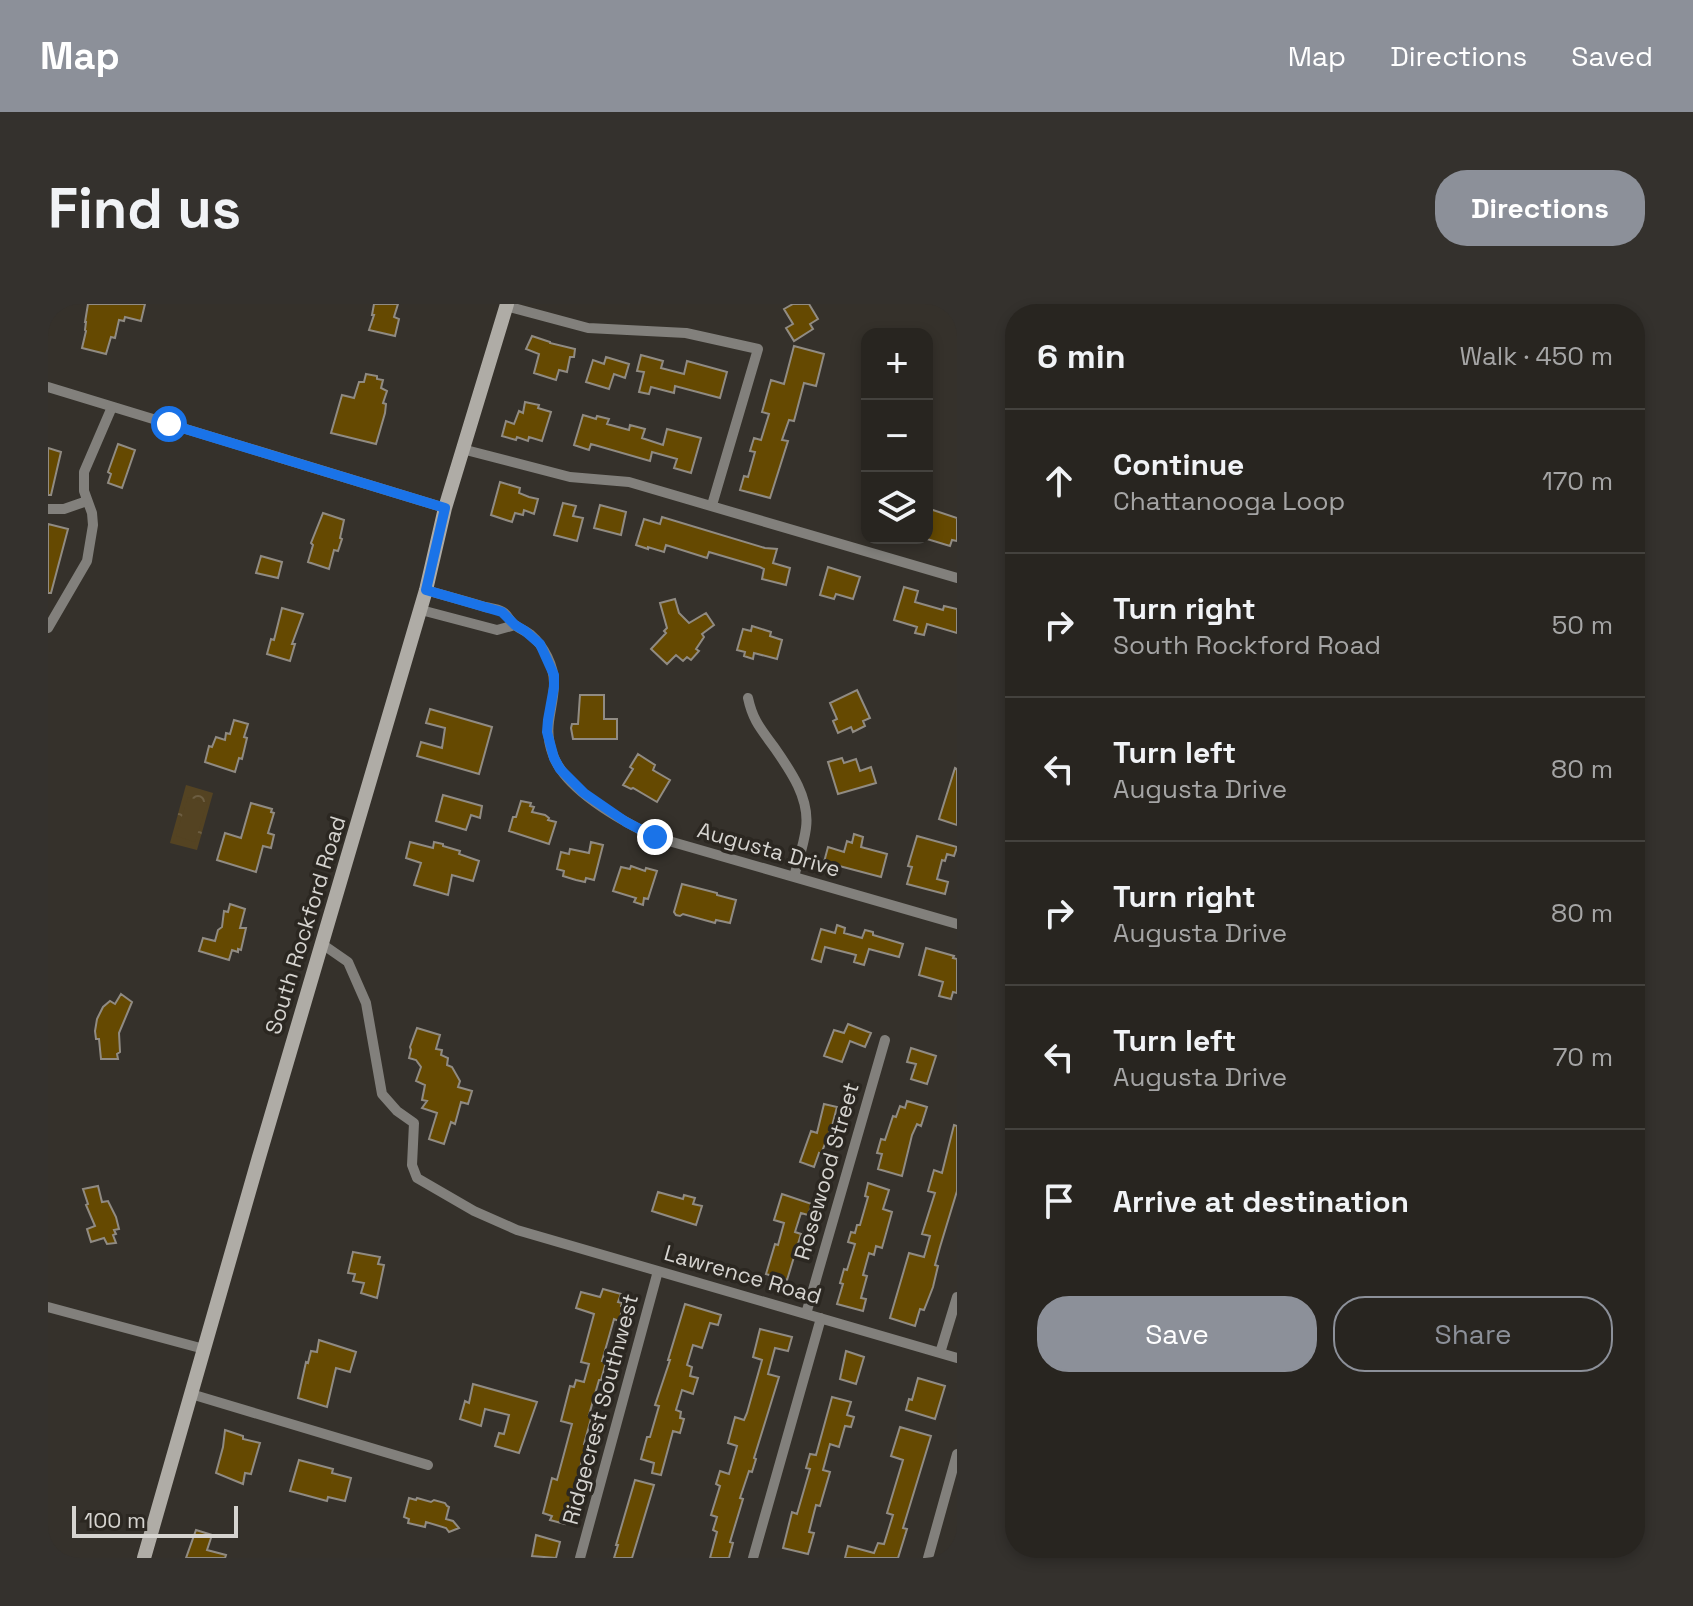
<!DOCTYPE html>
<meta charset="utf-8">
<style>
:root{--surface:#282520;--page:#34312d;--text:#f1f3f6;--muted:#a5a5a5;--line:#44423e;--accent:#8c9099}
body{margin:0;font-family:"Space Grotesk",sans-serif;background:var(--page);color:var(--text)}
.controls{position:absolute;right:24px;top:24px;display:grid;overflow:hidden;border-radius:16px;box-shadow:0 4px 12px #0003}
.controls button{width:72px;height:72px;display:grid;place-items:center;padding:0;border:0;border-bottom:2px solid var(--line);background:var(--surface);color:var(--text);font:40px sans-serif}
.scale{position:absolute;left:24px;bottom:20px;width:166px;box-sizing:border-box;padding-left:8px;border:4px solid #d6d4d0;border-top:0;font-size:22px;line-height:28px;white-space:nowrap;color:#d6d4d0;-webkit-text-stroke:6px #2b2721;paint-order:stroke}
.stop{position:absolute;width:24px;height:24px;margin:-18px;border:6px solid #1a73e8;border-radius:50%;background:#fff}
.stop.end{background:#1a73e8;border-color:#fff;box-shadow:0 2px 8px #0008}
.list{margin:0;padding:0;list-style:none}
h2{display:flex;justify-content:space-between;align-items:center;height:104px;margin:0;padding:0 32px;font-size:34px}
h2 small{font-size:26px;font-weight:400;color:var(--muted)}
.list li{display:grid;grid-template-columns:52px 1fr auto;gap:24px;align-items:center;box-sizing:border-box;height:144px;padding:0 32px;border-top:2px solid var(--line)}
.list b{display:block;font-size:30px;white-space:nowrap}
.list p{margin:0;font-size:26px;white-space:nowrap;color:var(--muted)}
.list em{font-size:26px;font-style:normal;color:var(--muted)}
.actions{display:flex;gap:16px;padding:24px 32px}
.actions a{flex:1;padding:18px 0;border:2px solid var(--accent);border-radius:32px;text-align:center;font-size:28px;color:var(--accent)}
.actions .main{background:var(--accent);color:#fff}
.icon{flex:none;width:44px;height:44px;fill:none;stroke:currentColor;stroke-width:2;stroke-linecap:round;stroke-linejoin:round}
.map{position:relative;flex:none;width:909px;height:1254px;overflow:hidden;border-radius:32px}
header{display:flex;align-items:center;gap:48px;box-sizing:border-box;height:112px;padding:0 40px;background:var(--accent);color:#fff}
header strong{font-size:38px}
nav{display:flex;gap:44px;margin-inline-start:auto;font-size:28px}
.intro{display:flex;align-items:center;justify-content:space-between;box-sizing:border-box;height:192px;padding:0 48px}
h1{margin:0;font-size:56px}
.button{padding:20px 36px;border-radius:32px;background:var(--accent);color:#fff;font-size:28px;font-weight:700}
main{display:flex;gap:48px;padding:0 48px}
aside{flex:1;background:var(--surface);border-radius:32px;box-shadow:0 4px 12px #0003}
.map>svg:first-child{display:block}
.park{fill:url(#park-crowns)}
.garden{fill:#544322}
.building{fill:#654901;stroke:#908b83;stroke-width:2}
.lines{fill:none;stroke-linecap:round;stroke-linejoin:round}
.street{stroke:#82807c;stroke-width:10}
.secondary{stroke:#afaca6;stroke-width:14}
.route{stroke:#1a73e8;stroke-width:10}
.labels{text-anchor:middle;stroke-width:7;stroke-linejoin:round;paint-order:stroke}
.street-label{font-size:22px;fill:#d6d4d0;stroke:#2b2721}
</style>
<header>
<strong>Map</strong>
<nav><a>Map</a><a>Directions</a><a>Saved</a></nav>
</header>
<div class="intro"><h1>Find us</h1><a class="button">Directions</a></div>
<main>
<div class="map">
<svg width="909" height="1254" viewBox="0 0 909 1254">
<defs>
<pattern id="park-crowns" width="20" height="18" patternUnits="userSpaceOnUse" patternTransform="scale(2)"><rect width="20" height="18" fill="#544322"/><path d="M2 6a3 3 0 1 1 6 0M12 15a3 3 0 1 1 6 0" fill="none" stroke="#6c5d41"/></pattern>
</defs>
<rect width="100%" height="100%" fill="#35312b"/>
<path class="park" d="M138,481L165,489L149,546L122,539Z"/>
<path class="garden" d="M140,493L159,499L147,538L128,532Z"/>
<path class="building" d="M40,0H97L93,17L77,13L76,17L71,16L67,34L63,33L58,50L34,44L38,27L37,26L38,18H37Z
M326,0H350L346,13L351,15L347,32L321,26L326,11H324Z
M745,0H761L770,15L762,20L765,25L746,37L738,24L745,20L736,5Z
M484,32L502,38V39L527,45L526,53H522L519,68L511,66L508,76L486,69L491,50L478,45Z
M746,42L776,50L768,82L756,79L746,117L741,116L734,136L740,137L722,194L692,186L696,172L700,173L707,148L702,147L706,134L713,136L721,110L714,108L723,76L736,80Z
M593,51L615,57L613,64L636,70L639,57L679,68L672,94L627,82L626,89L603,83L601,90L591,88L596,68L589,67Z
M558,53L581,60L577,74L566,70L561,85L538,78L545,56L556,60Z
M318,70L329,72V75L335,76L333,84L339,87L335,99L338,100L337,109L328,140L283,129L294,91L306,94L311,78H316Z
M477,98L491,101L490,104L503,108L494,137L481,133L480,137L469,133L468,136L454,132L458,117L466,120L471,107L475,109Z
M535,111L548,115L549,112L561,115L559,120L581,126L582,121L597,125L594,134L615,141L619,125L653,134L643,169L626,164L629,155L604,148L602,157L543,140L541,146L526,141Z
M70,140L87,146L74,184L60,179L63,170L60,168Z
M0,144L13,148L3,191H0Z
M452,178L472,184L471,189L481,193L490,195L486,210L476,206L475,211L467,209L464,218L443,211Z
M515,199L528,202L525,212L535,214L529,237L506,231Z
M552,201L578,208L573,231L546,224Z
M879,204L909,214V237L904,236L902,242L879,235Z
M275,209L296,216L292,234L294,235L290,247L286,246L281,265L260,258L265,241L263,239Z
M614,213L717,244L729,245L725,259L742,264L738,281L714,275L716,265L712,263L661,248L659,254L618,241L616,248L600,243V245L588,241L596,215L612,220Z
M0,220L20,225L3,289H0Z
M213,252L234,258L230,274L208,269Z
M780,263L812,273L805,295L788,290L786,295L772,291Z
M856,283L870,287L867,298L895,306L896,302L909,305V329L879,320L876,331L867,329L869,323L846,316Z
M627,295L631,309L641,319L658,309L666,321L654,330L656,333L648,345L651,347L643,356L639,353L635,357L628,351L619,360L603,345L618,329L616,327L619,324L612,299Z
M234,304L255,310L244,340H247L242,357L219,350L223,335L226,336Z
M704,322L723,328L722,332L734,336L729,355L706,349L705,355L696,352L697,348L689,346L695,325L703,327Z
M809,386L822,414L815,417L817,422L805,428L803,423L790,429L785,417L789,415L782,399Z
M532,391H556V415H569V435H525L523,424L524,420H530Z
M382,405L444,423L431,470L369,452L373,438L394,444L397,424L378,419Z
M186,416L200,420L196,433L199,434L194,455L191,454L187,468L157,458L161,442L164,443L168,433L177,436L178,429L182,430Z
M590,450L607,461L605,466L622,476L609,498L585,484L583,485L575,481L585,465L582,463Z
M794,454L796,459L808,455L812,467L823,463L828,479L790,490L780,458Z
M907,464L909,465V521L891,515Z
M395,491L434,502L432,514L423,511L418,526L388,517Z
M473,497L483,499L482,502L486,503L484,508L497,511L501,514L500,516L508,518L501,540L461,527L465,513H468Z
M203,499L224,505L223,508L226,509L220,529L226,531L223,544L215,542L208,568L169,556L177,529L193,534Z
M806,530L815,533L813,543L839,550L833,573L776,558L780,543L796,548L799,537L804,539Z
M869,532L909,543L906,552L899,550L897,557L894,556L889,575L900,578L897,590L859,580L864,563L860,562Z
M362,538L385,544L386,538L395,540V542L412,547L411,550L431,557L425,577L404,571L400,591L366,581L373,559L358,554Z
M543,538L555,541L546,576L538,574L537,578L528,576L515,572L516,567L509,565L513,548L521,550L522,545L541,549Z
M583,562L597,567L598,564L609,567L600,595L596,594L595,601L586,598L588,594L565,587L573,563L582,565Z
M634,580L669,589V591L688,596L682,619L668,616L667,619L635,610L632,612L628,611L626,608Z
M182,600L197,605L192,624H198L193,646L190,645V648L184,646L181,656L151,647L155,634L167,637L170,626L174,623L176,607L180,608Z
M789,621L797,624L796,629L814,634L817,626L825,628V631L855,640L851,653L821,645L816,661L806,658L808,651L777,643L773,658L764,655L773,625L787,629Z
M878,644L906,652L905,654L909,655V689L905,688L903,695L891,692L895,678L871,671Z
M73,690L84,698L71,729L72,748L69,750L70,755H53L51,735H48L47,727L49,715L55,703L62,697L67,700Z
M800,720L823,729L817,743L802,737L794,758L776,752L786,726L796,729Z
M369,724L392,731L388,745L394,746L393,751L400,754L399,761L404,763L412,777L410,783L424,787L420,800L413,798L407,820L403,818L396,840L381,835L389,809L374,804L379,797L374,796L377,781L368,777L373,763L368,756L361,754L363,746L362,743Z
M863,744L888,752L879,780L863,775L868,760L859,758Z
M859,797L879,803L873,822L869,820L864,831L854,872L830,865L834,850L829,849L833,835L837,836L845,812L848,813L852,802L857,804Z
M776,800L789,803L784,822L773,850L771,849L766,863L752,858L763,827L769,829Z
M906,821L909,822V887L892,943L887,961L890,962L885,983L876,1006L872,1005L867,1022L842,1014L861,949L876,953L882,932L874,930L887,889L880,887L886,866L894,869Z
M820,879L841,886L835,905L844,908L834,944L828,942L826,951L821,949L815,971L819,972L813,994L818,995L815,1007L789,1000L795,980L792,979L796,965L799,966L807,940L800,938L803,928L807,929L809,921H812L820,893L817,892Z
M50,882L54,898L60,897L68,913L71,925L66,926L68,930L65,931L68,939L59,940L56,934L43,938L39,925L47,922L38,901L40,900L35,885Z
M610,888L635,895L636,891L647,894L645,900L654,902L648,921L604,907Z
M734,890L764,900L760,911L753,909L747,928L753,930L739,976L718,970L727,940L730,941L736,919L726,916Z
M305,948L332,953L330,960L336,961L329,994L313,989L316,979L305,977L307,970L300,969Z
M555,985L573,990L570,998L574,999L573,1002L575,1003L571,1017L566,1015L554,1057L558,1058L553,1076H551L541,1111H544L536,1140L540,1141L537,1154L535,1153L517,1220L502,1216L504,1212L495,1209L504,1174L509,1176L524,1120L513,1117L522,1082L526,1083L528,1076L536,1078L541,1060L533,1058L546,1010L528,1004L533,988L552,993Z
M637,1000L673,1011L670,1021L662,1019L654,1044L645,1041L639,1061L644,1063L642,1072L650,1074L645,1090L634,1086L628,1106L633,1108L632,1114L636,1115L632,1129L625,1127L613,1171L604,1169L606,1159L593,1155L599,1133H602L611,1102L607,1101L622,1056H620Z
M712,1025L744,1033L740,1047L727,1044L720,1070L731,1073L706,1154L708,1155L704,1168L701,1167L692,1194L695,1195L682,1238L685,1239L681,1254H662L669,1228L665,1226L669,1213L663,1211L672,1182L668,1180L672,1167L681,1170L689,1142L680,1139L687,1113L696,1116L699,1109L714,1056L705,1053Z
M271,1036L308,1048L302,1068L288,1064L279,1103L250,1094L258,1058L260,1059L263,1047L269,1048Z
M798,1047L816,1053L808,1080L792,1075Z
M870,1074L897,1082L887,1115L858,1106L861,1095L864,1096Z
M425,1080L489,1098L471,1149L447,1142L451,1129L456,1130L461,1111L437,1105L433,1122L412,1115L417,1097L421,1099Z
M784,1093L803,1098L799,1111L806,1113L803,1123L797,1122L791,1143L782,1140L775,1166L782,1168L772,1202L768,1201L761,1228L766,1229L760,1250L735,1244L744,1208L749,1210L762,1165L758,1164L762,1150L768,1151Z
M852,1123L883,1132L855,1224L859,1225L850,1254H797L800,1242L826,1249L830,1239L836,1240L845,1211L839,1209L855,1156L843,1152Z
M177,1126L195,1132V1135L212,1139L203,1170L197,1169L195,1180L168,1169L175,1143Z
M251,1156L285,1165L284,1169L303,1174L297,1197L280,1193L279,1197L242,1187Z
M587,1176L606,1181L584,1254H566L570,1241H568Z
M361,1194L368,1196L369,1194L383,1198L386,1196L397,1199L399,1202L401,1203L398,1215L405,1217L411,1224L401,1228L398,1224L378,1218L377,1223L360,1219L361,1215L356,1213Z
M148,1226L164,1231L159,1246L178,1251L177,1254H138Z
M488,1231L512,1238L508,1254L484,1252Z"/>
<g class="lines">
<path class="street" d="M458,2L540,24L638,29L710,45L664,201
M0,83L397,204
M414,145L522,173L581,178L909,274
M0,205H16L39,197
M378,286C398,292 418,297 437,303C442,304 450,305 455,308C460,311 462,318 467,321C472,325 478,327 483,331C496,342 506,362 506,379C506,406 494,422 505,451C518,487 574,517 607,533L909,620
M373,306L449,326L467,321
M0,324L39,257L45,221L44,209L36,187V168L64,103
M700,394C705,417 713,425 726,443C742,466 762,494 758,524C756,540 750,557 746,573
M274,640L300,658L318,699L334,790L349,807L366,819L364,861L369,874L426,907L469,926L909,1054
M0,1003L156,1045
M758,1010L837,736
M892,1049L909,993
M143,1090L380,1161
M532,1254L610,967
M705,1254L773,1014
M880,1254L909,1150"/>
<path class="secondary" d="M96,1254L211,853L378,286L397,204L459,0"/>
</g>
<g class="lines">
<path class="route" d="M121,120L397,204L378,286L454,308L467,321L477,327L492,340L506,371V383L500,416L499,428L506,454L512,465L536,489L578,518L607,533"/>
</g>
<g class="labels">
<g class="street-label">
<text transform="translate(721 545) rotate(16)" y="8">Augusta Drive</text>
<text transform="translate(257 621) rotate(-73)" y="8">South Rockford Road</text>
<text transform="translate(778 867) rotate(-74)" y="8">Rosewood Street</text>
<text transform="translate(695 970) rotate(16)" y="8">Lawrence Road</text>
<text transform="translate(552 1105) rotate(-75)" y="8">Ridgecrest Southwest</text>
</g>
</g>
</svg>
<div class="controls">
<button>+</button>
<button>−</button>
<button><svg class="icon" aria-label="layers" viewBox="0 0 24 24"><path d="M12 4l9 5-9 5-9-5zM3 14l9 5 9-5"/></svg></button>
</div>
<div class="scale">100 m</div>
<div class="stop" style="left:121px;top:120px"></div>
<div class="stop end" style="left:607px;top:533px"></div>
</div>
<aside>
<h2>6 min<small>Walk · 450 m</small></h2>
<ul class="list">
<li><svg class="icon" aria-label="ahead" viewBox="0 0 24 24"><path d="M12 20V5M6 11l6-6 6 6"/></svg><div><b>Continue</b><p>Chattanooga Loop</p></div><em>170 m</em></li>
<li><svg class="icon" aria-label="right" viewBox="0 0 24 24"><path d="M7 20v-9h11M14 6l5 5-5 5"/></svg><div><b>Turn right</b><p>South Rockford Road</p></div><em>50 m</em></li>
<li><svg class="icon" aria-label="left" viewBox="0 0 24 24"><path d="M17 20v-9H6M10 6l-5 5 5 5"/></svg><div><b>Turn left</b><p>Augusta Drive</p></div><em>80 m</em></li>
<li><svg class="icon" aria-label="right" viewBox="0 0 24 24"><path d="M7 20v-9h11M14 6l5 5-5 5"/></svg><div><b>Turn right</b><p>Augusta Drive</p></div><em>80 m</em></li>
<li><svg class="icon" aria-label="left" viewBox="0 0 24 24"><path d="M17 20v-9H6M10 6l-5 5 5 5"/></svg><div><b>Turn left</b><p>Augusta Drive</p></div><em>70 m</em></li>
<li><svg class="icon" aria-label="arrive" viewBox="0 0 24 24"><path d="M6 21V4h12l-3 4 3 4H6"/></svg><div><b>Arrive at destination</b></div></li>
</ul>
<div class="actions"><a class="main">Save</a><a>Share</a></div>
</aside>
</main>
